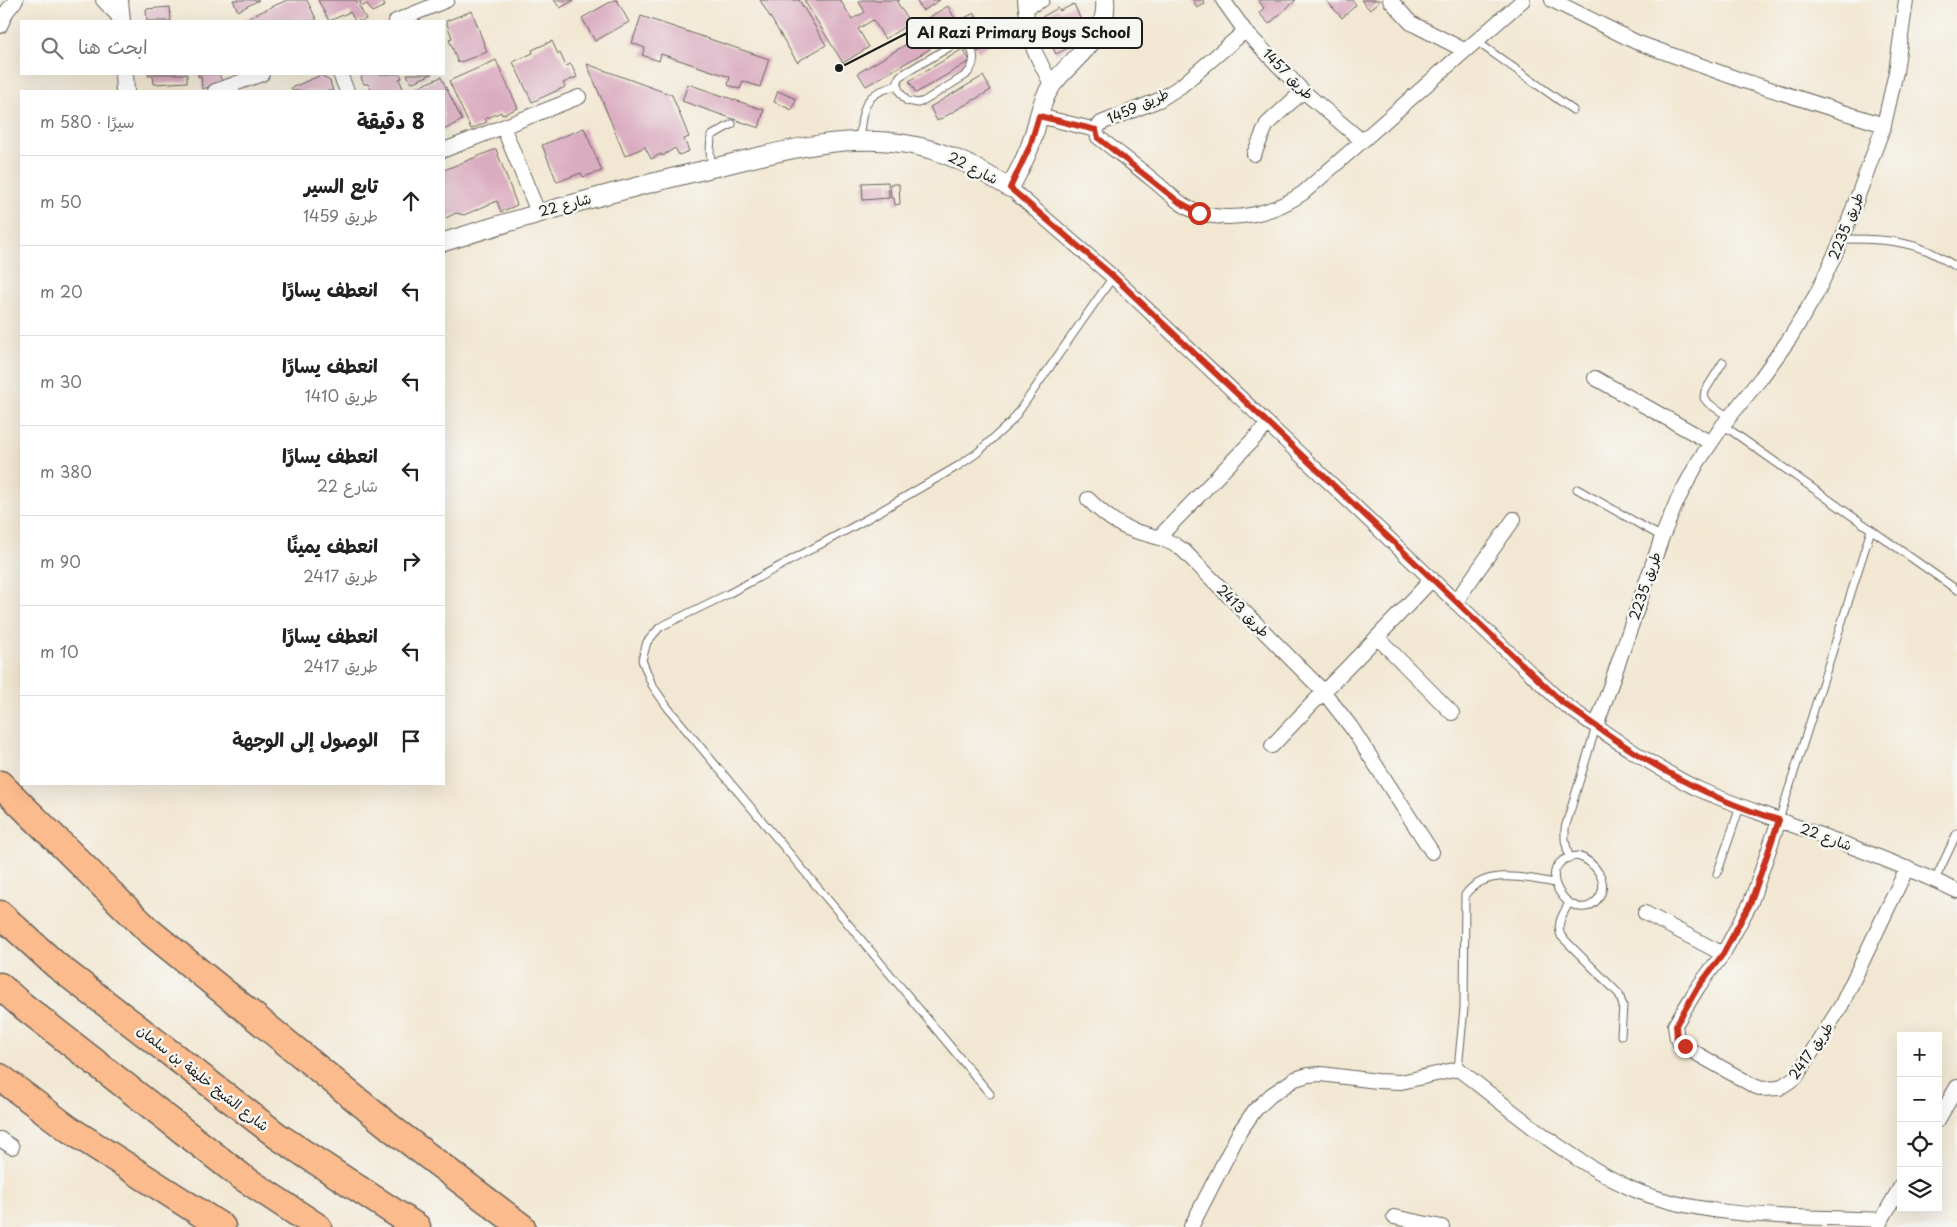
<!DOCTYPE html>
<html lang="ar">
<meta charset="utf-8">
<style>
:root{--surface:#fff;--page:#f6f6f6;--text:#222;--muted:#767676;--line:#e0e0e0}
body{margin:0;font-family:"Playpen Sans","Playpen Sans Arabic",sans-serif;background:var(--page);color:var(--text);direction:rtl}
.controls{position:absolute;right:15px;bottom:15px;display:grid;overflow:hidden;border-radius:0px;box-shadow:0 5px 20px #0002}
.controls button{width:45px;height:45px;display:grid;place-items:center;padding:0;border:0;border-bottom:1px solid var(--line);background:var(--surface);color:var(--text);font:25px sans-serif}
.stop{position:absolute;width:15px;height:15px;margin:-11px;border:4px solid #c8321e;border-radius:50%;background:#fff}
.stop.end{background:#c8321e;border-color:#fff;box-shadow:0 1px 5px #0008}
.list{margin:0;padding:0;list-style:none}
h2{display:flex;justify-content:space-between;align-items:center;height:65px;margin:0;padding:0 20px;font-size:21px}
h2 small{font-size:16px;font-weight:400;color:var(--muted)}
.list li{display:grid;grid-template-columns:32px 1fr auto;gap:15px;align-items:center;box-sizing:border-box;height:90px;padding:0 20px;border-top:1px solid var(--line)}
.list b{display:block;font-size:19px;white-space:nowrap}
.list p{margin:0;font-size:16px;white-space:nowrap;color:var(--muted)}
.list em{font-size:16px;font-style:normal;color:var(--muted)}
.icon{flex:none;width:28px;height:28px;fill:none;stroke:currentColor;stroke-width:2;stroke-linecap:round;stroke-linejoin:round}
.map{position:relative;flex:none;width:1957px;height:1227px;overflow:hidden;direction:ltr}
.search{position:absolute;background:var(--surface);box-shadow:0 5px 20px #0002;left:20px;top:20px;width:425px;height:55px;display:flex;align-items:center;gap:12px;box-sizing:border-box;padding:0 18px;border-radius:0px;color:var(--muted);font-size:19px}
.panel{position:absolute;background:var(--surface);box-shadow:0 5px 20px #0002;left:20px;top:90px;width:425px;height:695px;border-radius:0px;direction:rtl}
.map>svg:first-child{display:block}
.building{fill:#daacc0}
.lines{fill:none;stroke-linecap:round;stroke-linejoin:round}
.service-casing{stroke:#67635c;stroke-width:9}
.minor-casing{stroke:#67635c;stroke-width:16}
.tertiary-casing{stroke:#67635c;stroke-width:20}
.motorway-casing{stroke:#67635c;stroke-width:29}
.service{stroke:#fff;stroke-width:7}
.minor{stroke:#fff;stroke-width:14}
.tertiary{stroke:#fff;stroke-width:18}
.motorway{stroke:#fbbb8c;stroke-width:26}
.route{stroke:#c8321e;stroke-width:6}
.labels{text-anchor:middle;stroke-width:5;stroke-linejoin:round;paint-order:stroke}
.street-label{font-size:14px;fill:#1c1c1c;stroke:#f6f6f2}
.leader{fill:none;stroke:#1c1c1c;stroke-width:2}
.callout-dot{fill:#1c1c1c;stroke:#f6f6f2;stroke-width:2}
.callout{fill:#f6f6f2;stroke:#1c1c1c;stroke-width:2}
.callout-label{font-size:15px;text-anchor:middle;font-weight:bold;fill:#1c1c1c}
</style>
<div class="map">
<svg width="1957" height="1227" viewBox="0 0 1957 1227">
<rect width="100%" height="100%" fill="#f6f6f2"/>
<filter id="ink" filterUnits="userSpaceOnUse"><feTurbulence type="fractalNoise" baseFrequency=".02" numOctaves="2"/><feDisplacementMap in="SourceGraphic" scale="10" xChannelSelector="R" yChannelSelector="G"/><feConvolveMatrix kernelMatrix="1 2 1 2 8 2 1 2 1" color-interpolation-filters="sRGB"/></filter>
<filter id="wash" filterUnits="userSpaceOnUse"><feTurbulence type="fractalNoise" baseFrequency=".0096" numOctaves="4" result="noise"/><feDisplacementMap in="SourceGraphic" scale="20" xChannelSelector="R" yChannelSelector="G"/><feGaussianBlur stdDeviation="1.12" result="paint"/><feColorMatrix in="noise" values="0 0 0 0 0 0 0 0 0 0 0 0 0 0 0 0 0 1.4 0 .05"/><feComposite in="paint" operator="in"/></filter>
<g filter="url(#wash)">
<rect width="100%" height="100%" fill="#f2e7d2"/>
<g id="blocks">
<path class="building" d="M233,0H259L238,11Z
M287,0H307L317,21H241Z
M318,0H356L366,19L362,21H355L350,12L329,21Z
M359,0H382L385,6L372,12L367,4L362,6Z
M554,0H574L560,8Z
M614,0H617L629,22L595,41L582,18Z
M760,0H799L826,45L797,62Z
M804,0H840L852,19L865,12L859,2L861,0H900L897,2L910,23L885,39L873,20L858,29L869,47L843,63Z
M916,0H940L923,11Z
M1193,0H1203L1205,4L1197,8Z
M1258,0H1296L1269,24L1259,13L1264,8Z
M1326,0H1352L1356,5L1342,18Z
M1361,0H1379L1380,1L1370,10Z
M1074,4L1084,28L1073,33L1069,25L1046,37L1037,20L1058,8L1060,11Z
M948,6L955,19L924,37L930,49L866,86L858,73L922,35L916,25Z
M170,7L171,21H147L146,9Z
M472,11L487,52L458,63L449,39L452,38L446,21Z
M974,13L991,44L978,52L961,20Z
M641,16L769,59L760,87L743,81L740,89L728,85L730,77L661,54L659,61L642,55L645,48L632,43Z
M1067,36L1072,46L1056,54L1051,44Z
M552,41L558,54L560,53L566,66L571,64L577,77L563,83L565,87L532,102L513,62L533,53L532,50Z
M963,49L970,61L916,93L909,81Z
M496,60L518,108L502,115L501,112L485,119L487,122L471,129L449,81Z
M587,64L672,95L689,137L684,139L689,151L679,155L675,148L662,156L661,154L651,159L645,147L625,156Z
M148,74H187V82L154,84L153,76H148Z
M198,74H219L223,83L202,89L201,76L198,77Z
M364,74H400L402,78L399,79L403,88L397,91H372L368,84H364L361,78Z
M407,74H432L411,83Z
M321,75L330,81L333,91H293L291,88Z
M983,76L991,90L937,121L930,107Z
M441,77L462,120L444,130V91H409Z
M688,84L764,110L759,128L682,101Z
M778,91L796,99L792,110L774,102Z
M584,128L602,171L583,177L581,173L557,182L542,145Z
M496,149L517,205L501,212L497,201L464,215L456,213L444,219V170Z
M888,182L889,198L863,200L862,183Z
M890,184H899L900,204L895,205L894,198H891Z"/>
</g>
</g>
<g filter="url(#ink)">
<use href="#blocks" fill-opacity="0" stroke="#67635c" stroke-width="1"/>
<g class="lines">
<g class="service-casing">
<path id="service" d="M1476,41L1573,110
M958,42C977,44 977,64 966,75L924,101L918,103L907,101C900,93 894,87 900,76Z
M859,141C861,127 861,104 874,95C880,90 890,88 897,85
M712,168L710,152L711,136L732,124
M1842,239C1869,239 1897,239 1923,249C1935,253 1946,261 1957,267
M1723,362L1705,391L1704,398L1708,403L1729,417
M1723,425L1957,590
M1577,489L1662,537
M1779,820L1871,530
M1577,856C1594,860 1612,883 1597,900C1572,929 1527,862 1577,856Z
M1569,857L1565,840V828L1596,727
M1717,874L1740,807
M1935,880L1957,833
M1569,903C1563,914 1556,923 1561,936L1619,994L1623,1006L1621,1035
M1458,1069L1464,1008L1465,895C1485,867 1526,878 1555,883
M990,1094L668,708L652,685L642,660L647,642L660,627L728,594L858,524L958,466L977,453L1012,421L1113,277"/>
</g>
<g class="minor-casing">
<path id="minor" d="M103,0L120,18
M1025,0L1028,26L1034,50L1052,86
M1223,0L1245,31L1303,91L1361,140
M1390,0L1411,23L1464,50
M1552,0L1636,42L1741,80L1884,125
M1027,7L1042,0
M396,21L447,0
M0,26L7,11L16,0
M1245,31L1181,86L1159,100L1101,123L1096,130L1098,137C1117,152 1135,165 1153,180C1167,191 1182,208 1200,213C1235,223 1274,213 1303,193L1523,0
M340,74L347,91
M215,91L262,74
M1039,116L1096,130
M503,127L538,212
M444,150L579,97
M1254,154L1267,124L1303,91
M1010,188L1113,277L1561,702C1605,733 1648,764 1696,788C1725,801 1755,811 1784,822C1843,843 1901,864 1957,891
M1595,378L1711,443
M1088,499C1101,512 1115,524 1132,530C1151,536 1167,538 1183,550L1323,691L1351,727L1432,852
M1159,537L1268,424
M1456,601L1514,519
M1378,638L1452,713
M1596,727L1662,537L1677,501L1698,462L1723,425L1761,378L1790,338L1817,293L1842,239L1884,125L1896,72L1906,0
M1272,746C1325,689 1380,636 1432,579
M1779,820L1751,902L1723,954L1698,987L1675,1025L1677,1039L1685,1047L1754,1086L1762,1089L1779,1088L1796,1077L1841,1006L1907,868
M1645,913L1723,954
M1938,1120L1957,1087
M0,1139L12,1147
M1394,1217L1442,1227
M1878,1226L1901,1186
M1191,1227L1240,1131L1255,1110L1271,1095L1295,1079L1308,1075L1321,1074L1377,1081L1401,1082L1458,1069C1513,1111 1567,1159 1630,1188C1702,1220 1803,1216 1881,1220"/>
</g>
<g class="tertiary-casing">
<path id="tertiary" d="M119,0L121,21
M124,74L125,91
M444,242C535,213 624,189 716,167C778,152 843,133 906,144C945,150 977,168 1010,188C1017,174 1025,160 1030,146C1038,126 1039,103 1052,85C1072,58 1109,38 1105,0"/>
</g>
<g class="motorway-casing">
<path id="motorway" d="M0,784L148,930L395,1131L522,1227
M0,914L56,965L279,1137L417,1227
M0,986L18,1002L242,1177L318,1227
M0,1077L69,1129L222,1227"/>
</g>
<use href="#service" class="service"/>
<use href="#minor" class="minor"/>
<use href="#tertiary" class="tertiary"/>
<use href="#motorway" class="motorway"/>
</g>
</g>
<g class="lines" filter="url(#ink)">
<path class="route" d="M1199,213L1179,202L1098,138L1096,130L1039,116L1030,146L1010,188L1113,276L1562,702C1632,753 1694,795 1779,820L1751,902L1723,954L1698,987L1676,1025L1677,1039L1685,1046"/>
</g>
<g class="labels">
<g class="street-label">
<text transform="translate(1288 74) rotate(45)" y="5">طريق 1457</text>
<text transform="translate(1138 106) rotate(-24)" y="5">طريق 1459</text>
<text transform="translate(973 168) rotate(27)" y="5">شارع 22</text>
<text transform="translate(565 205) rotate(-15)" y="5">شارع 22</text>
<text transform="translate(1846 226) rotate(-68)" y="5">طريق 2235</text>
<text transform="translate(1645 586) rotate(-71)" y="5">طريق 2235</text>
<text transform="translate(1243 611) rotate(45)" y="5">طريق 2413</text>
<text transform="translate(1826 837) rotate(20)" y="5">شارع 22</text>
<text transform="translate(1811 1051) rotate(-55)" y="5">طريق 2417</text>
<text transform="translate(203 1078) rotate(38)" y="5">شارع الشيخ خليفة بن سلمان</text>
</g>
</g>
<path class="leader" d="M839 68L907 33"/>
<circle class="callout-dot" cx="839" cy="68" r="5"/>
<rect class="callout" x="907" y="18" width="235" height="30" rx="5"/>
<g class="callout-label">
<text x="1024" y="38">Al Razi Primary Boys School</text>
</g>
</svg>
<div class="controls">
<button>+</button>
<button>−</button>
<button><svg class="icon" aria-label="locate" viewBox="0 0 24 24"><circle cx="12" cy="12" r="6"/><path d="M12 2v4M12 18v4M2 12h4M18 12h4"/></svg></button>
<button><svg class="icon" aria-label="layers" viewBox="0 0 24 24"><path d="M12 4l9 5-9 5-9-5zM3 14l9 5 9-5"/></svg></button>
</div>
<div class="stop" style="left:1199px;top:213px"></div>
<div class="stop end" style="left:1685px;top:1046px"></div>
<div class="search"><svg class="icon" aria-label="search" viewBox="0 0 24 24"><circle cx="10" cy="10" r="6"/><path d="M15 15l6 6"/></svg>ابحث هنا</div>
<section class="panel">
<h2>8 دقيقة<small>سيرًا · 580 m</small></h2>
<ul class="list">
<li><svg class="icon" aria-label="ahead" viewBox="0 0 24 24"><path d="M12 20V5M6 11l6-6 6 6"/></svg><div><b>تابع السير</b><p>طريق 1459</p></div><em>50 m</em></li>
<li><svg class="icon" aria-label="left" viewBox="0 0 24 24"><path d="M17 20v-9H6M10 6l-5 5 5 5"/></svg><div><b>انعطف يسارًا</b></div><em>20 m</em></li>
<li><svg class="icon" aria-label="left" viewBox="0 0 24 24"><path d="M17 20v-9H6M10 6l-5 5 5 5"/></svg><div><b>انعطف يسارًا</b><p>طريق 1410</p></div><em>30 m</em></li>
<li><svg class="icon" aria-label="left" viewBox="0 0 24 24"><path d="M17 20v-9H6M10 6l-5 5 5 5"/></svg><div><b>انعطف يسارًا</b><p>شارع 22</p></div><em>380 m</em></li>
<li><svg class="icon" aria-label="right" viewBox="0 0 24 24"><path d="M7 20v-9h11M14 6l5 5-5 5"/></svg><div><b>انعطف يمينًا</b><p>طريق 2417</p></div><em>90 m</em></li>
<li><svg class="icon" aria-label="left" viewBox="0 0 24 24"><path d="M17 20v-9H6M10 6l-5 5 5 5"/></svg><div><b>انعطف يسارًا</b><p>طريق 2417</p></div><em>10 m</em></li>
<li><svg class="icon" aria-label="arrive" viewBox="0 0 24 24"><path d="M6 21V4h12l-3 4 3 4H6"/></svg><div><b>الوصول إلى الوجهة</b></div></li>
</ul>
</section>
</div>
